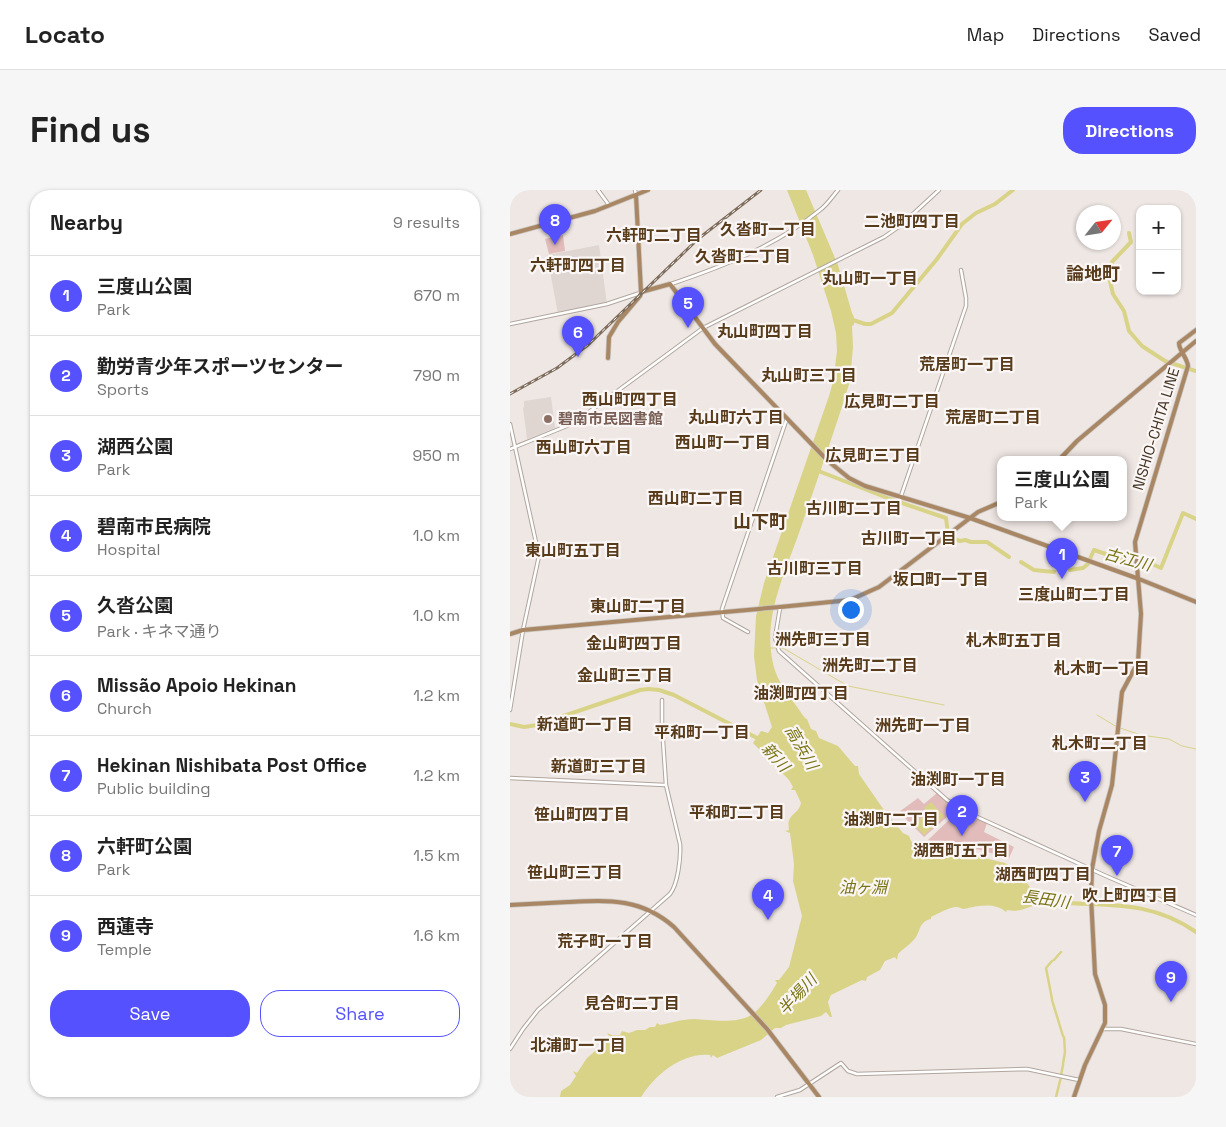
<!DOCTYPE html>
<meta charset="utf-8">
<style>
:root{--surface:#fff;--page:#f6f6f6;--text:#222;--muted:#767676;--line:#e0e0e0;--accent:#5551ff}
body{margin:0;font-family:"Space Grotesk","Noto Sans JP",sans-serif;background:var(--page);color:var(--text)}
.controls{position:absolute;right:15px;top:15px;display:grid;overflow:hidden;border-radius:10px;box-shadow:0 1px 4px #0004}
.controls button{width:45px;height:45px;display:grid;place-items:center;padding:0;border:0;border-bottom:1px solid var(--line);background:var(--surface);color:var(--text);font:25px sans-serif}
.compass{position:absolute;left:566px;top:15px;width:45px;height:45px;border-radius:50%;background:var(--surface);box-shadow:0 1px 4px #0004;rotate:60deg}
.you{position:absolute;left:340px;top:419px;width:18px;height:18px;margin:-12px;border:4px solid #fff;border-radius:50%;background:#1a73e8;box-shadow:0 0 0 8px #1a73e833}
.badge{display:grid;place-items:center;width:32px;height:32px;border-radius:50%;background:var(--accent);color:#fff;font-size:16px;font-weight:700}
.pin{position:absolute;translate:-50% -41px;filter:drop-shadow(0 1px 2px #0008)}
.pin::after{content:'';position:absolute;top:26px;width:18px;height:15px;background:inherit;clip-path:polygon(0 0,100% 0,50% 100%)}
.popup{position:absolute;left:487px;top:266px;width:130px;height:65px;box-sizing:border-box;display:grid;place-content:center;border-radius:10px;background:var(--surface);filter:drop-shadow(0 1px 4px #0005);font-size:16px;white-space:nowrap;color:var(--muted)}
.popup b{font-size:19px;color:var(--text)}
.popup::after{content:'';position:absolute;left:50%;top:100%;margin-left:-10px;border:10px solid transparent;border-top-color:var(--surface)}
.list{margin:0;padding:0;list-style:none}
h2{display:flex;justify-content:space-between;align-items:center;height:65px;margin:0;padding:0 20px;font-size:21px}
h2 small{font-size:16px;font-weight:400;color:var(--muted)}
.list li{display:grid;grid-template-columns:32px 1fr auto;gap:15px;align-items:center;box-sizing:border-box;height:80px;padding:0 20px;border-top:1px solid var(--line)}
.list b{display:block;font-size:19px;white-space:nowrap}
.list p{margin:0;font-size:16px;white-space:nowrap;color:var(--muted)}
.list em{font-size:16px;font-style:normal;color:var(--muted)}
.actions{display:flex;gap:10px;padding:15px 20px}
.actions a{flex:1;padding:11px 0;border:1px solid var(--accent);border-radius:20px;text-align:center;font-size:18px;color:var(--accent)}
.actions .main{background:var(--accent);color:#fff}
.map{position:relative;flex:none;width:686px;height:907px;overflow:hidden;border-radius:20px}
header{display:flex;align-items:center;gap:30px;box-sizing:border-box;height:70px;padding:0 25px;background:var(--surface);border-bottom:1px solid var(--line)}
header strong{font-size:24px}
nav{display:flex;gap:28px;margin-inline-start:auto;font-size:18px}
.intro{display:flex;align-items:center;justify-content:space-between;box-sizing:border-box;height:120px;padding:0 30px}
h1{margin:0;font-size:35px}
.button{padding:12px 22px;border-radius:20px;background:var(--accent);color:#fff;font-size:18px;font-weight:700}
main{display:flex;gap:30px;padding:0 30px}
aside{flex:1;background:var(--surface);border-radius:20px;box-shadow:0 1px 4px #0004}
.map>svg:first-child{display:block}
.built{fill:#dfd6d2}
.green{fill:#e2bcbb}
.water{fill:#d9d387}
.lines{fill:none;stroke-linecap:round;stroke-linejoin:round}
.stream{stroke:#d9d387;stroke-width:1}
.canal{stroke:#d9d387;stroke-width:2.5}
.river{stroke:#d9d387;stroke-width:4}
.minor-casing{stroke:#b1a69e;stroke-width:4.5}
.major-casing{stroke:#cac6c1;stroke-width:5.5}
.minor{stroke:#fff;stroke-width:2.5}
.major{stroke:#a98764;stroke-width:4}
.rail-casing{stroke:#7e6d5c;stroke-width:3}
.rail{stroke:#faf6f5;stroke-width:1;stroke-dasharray:4;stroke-linecap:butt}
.education-dot{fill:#8d6e63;stroke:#faf6f5;stroke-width:2}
.labels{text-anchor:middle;stroke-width:4.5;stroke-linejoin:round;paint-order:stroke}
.education-label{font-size:15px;font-weight:bold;fill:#785e54;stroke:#faf6f5;text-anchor:start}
.street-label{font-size:15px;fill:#433221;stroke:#faf6f5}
.neighbourhood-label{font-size:16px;font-weight:bold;fill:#573b1a;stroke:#faf6f5}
.water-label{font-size:16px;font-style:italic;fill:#797414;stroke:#faf6f5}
.quarter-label{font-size:18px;font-weight:bold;fill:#573b1a;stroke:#faf6f5}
</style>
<header>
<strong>Locato</strong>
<nav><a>Map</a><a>Directions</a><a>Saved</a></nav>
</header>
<div class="intro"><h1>Find us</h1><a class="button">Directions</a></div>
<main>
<aside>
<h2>Nearby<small>9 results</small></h2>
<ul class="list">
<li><span class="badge">1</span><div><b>三度山公園</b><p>Park</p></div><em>670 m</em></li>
<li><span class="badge">2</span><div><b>勤労青少年スポーツセンター</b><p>Sports</p></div><em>790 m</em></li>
<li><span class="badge">3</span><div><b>湖西公園</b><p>Park</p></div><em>950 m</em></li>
<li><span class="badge">4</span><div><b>碧南市民病院</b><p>Hospital</p></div><em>1.0 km</em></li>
<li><span class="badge">5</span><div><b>久沓公園</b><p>Park · キネマ通り</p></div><em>1.0 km</em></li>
<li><span class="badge">6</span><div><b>Missão Apoio Hekinan</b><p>Church</p></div><em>1.2 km</em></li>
<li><span class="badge">7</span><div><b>Hekinan Nishibata Post Office</b><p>Public building</p></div><em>1.2 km</em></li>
<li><span class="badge">8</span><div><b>六軒町公園</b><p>Park</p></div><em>1.5 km</em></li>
<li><span class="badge">9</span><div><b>西蓮寺</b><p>Temple</p></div><em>1.6 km</em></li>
</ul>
<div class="actions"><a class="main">Save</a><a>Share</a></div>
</aside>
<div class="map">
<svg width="686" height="907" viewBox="0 0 686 907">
<rect width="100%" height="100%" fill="#efe7e4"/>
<path class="built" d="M89,55L97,114L48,124L37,65Z
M41,207L45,238L17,249L13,218L14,217V211Z"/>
<path class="green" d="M53,45L55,61L39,64L35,49Z
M427,603L446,619L414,647L389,622L408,608L414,614Z
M455,628L461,633L467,629L477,633L474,642L504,657L499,668L452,655H433L418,650L440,629L446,635Z"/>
<path class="water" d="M277,0H296L328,75L342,123L344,127V135L342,136L343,157L340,191C325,241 307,290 290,340C277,378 256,420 261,461C264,492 279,504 295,528L297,529L301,539L306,541L309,548L328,556L345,576H348L349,584L376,623L393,643L399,646L401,651L409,658L426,662L445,661L495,673L506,679L520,697L531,706V715C518,715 513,723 497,720L496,722C484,712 468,716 454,719C452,719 449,717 447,717C441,716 427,724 421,727V729C409,732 411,739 406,747C402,753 393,759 388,764L387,770L385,767L375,771L370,780L357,787L356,791L352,790L321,805L318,812L322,827H320L316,822L311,826L276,835L271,838H265L251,850L207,868L203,865L201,868L200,865C172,862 145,885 131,907H50L51,901L60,895L66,886L63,881L67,883L77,868L98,850L100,847L97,843L102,845H110L112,841L119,843L127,840H135L140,837H145L147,833L150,835C161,833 173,829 184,829C200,830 228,834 241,825C251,819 261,803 267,793L265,790H269L279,777L292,726L283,691L284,674L280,643L275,641L279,640C276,623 288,626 291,613L285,600H281L283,597L279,590L243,553L251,541L258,543L262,537L247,490L244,466L246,426L254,393L319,206L323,192L327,161L326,143L321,121L303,65Z
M421,612L434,626L414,645L403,634L417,624L414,618Z"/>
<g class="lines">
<path class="stream" d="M259,458H273L338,496L434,515
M587,525L607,537
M610,538L631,545L659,549L672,556L686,559"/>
<path class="canal" d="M544,770L551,762
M542,809L536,778L542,771
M542,810L553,846
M553,874L555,862L554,847
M551,885L553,875
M546,907L551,887"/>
<path class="river" d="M619,43L621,52L602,72L598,83L603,104L614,121L619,141L632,156L655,171L686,181
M340,129L355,134H361L382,123L427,69L452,34L466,23L485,14L503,0
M306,280L380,309L436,328L438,344
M439,347L450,351L455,350L461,352H477L499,367
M579,371L584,360L625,374H642L651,378L673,323L686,329
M511,372L524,380L544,382
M560,380L573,378L578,374
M0,534L14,537L27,535L130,500L139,499L149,500L164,505L249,549
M526,710C585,719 633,705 686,742"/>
<g class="minor-casing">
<path id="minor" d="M88,0L99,15
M125,0L126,5
M161,94C214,76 266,56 310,20C317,15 322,7 328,0
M0,134L97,114L130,103
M0,234L29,366L13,440L0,520
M0,259L64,233L193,138L374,47L390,36L429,0
M391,306L456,116V108L451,80
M270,418L265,448L269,461L437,610L454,621L596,686L686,725
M238,442L213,428L212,419L277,228
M0,588L155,595
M593,839H611L686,854
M0,859L13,839L28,820L160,704C168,694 171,667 170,654L156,595L152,536V510
M267,907L290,900L331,873L338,881L347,884L517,879L569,890"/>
</g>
<g class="major-casing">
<path id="major" d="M0,44L85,21L138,0
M131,102L160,94L205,154L318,271L339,288L355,296L460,328L629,389L686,412
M98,168L99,147L108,132L130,106L131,102L126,5
M549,270L567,251L686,151
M0,444L13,440L270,417L340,410L369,397L468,322L491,312
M0,715C19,714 39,713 58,712C99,710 131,708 164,737L257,839L309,907
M564,907L575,875L595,833V815L585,784L581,707L582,679L589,641L602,595L612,502L628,472L631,424L625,352L678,176C677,167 669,161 669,153L686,140"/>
</g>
<use href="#minor" class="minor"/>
<use href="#major" class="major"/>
<g class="rail-casing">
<path id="rail" d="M0,204L47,178L78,155L188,49L251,0"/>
</g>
<use href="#rail" class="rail"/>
</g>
<circle class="education-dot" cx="38" cy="229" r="5"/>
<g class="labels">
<g class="education-label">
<text x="48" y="234">碧南市民図書館</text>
</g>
<g class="street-label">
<text transform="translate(646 239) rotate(-73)" y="5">NISHIO-CHITA LINE</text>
</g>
<g class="neighbourhood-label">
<text x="402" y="37">二池町四丁目</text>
<text x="258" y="45">久沓町一丁目</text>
<text x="144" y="51">六軒町二丁目</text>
<text x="233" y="72">久沓町二丁目</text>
<text x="68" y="81">六軒町四丁目</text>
<text x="360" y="94">丸山町一丁目</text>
<text x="255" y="147">丸山町四丁目</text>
<text x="457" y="180">荒居町一丁目</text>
<text x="299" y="191">丸山町三丁目</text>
<text x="120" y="215">西山町四丁目</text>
<text x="382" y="217">広見町二丁目</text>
<text x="226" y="233">丸山町六丁目</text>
<text x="483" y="233">荒居町二丁目</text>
<text x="213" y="258">西山町一丁目</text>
<text x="74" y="263">西山町六丁目</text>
<text x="363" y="271">広見町三丁目</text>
<text x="186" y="314">西山町二丁目</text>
<text x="344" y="324">古川町二丁目</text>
<text x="399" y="354">古川町一丁目</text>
<text x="63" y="366">東山町五丁目</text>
<text x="305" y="384">古川町三丁目</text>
<text x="431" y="395">坂口町一丁目</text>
<text x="564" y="410">三度山町二丁目</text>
<text x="128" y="422">東山町二丁目</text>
<text x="313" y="455">洲先町三丁目</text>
<text x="504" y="456">札木町五丁目</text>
<text x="124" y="459">金山町四丁目</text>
<text x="360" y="481">洲先町二丁目</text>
<text x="592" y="484">札木町一丁目</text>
<text x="115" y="491">金山町三丁目</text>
<text x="291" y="509">油渕町四丁目</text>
<text x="75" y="540">新道町一丁目</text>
<text x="413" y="541">洲先町一丁目</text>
<text x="192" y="548">平和町一丁目</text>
<text x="590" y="559">札木町二丁目</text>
<text x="89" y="582">新道町三丁目</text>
<text x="448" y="595">油渕町一丁目</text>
<text x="227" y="628">平和町二丁目</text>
<text x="72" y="630">笹山町四丁目</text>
<text x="381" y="635">油渕町二丁目</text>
<text x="451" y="666">湖西町五丁目</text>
<text x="65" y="688">笹山町三丁目</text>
<text x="533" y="690">湖西町四丁目</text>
<text x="620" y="711">吹上町四丁目</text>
<text x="95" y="757">荒子町一丁目</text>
<text x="122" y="819">見合町二丁目</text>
<text x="68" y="861">北浦町一丁目</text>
</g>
<g class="water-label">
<text transform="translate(618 369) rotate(15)" y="6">古江川</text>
<text transform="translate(292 557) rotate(60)" y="6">高浜川</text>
<text transform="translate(266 567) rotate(48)" y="6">新川</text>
<text x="353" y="703">油ヶ淵</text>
<text transform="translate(536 709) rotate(8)" y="6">長田川</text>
<text transform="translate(287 804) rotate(-47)" y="6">半場川</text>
</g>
<g class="quarter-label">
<text x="583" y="90">論地町</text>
<text x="250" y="338">山下町</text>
</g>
</g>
</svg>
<div class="controls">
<button>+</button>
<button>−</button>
</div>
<svg class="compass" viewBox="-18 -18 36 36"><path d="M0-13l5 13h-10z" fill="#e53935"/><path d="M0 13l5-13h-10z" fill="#767676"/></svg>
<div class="you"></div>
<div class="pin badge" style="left:552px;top:389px">1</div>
<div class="popup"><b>三度山公園</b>Park</div>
<div class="pin badge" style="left:452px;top:646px">2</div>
<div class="pin badge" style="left:575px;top:612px">3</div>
<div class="pin badge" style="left:258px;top:730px">4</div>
<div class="pin badge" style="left:178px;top:138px">5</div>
<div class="pin badge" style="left:68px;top:167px">6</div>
<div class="pin badge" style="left:607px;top:686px">7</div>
<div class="pin badge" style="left:45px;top:55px">8</div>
<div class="pin badge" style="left:661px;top:812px">9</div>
</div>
</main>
